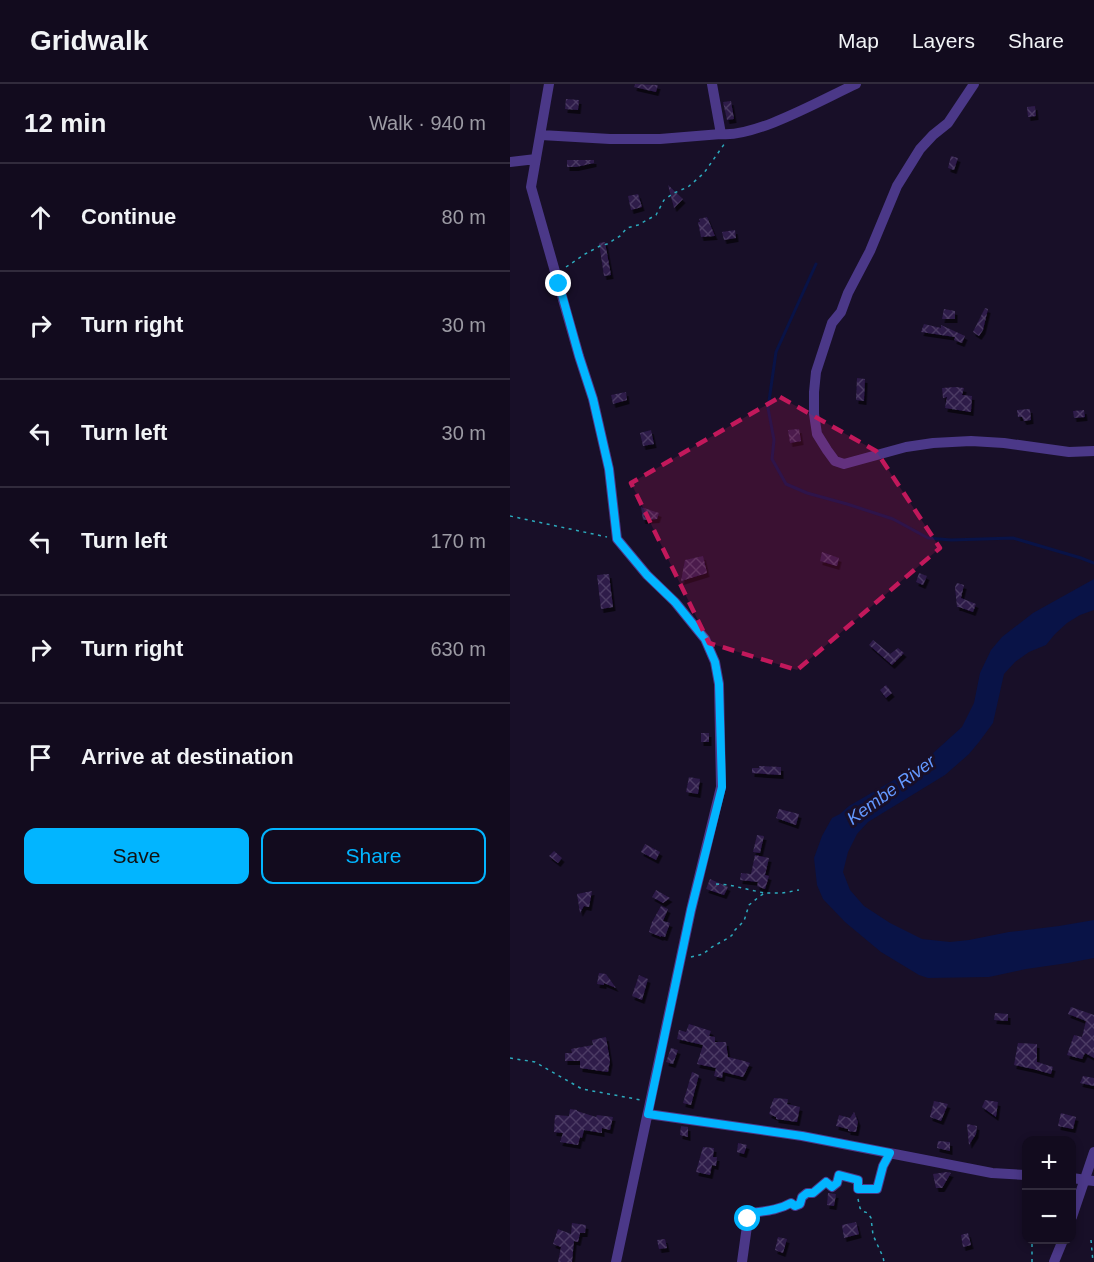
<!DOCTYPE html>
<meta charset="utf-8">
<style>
:root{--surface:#120b1e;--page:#1b1427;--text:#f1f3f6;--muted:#9c9ba4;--line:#312b3c;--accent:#02b5ff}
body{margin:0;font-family:Helvetica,sans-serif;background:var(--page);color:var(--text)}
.controls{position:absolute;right:18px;bottom:18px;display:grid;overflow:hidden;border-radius:12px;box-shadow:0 3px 9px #0003}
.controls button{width:54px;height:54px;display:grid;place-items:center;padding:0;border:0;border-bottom:2px solid var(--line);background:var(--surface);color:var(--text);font:30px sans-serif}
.stop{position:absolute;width:18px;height:18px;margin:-14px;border:4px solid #02b5ff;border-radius:50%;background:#fff}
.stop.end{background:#02b5ff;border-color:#fff;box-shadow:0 2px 6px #0008}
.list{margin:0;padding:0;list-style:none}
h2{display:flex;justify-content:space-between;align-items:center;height:78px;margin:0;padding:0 24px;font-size:26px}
h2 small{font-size:20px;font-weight:400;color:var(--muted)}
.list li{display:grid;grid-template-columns:39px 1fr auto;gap:18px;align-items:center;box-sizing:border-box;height:108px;padding:0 24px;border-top:2px solid var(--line)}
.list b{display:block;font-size:22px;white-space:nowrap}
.list em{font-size:20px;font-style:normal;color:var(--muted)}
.actions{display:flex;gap:12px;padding:18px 24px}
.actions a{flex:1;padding:14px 0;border:2px solid var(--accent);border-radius:12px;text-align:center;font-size:21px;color:var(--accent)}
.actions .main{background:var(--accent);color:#111}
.icon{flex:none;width:33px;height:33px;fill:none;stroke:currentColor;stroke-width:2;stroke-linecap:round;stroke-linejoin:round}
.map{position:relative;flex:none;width:584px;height:1178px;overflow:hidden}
header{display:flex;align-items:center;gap:36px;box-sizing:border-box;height:84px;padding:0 30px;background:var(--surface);border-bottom:2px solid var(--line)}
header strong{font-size:28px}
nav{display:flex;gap:33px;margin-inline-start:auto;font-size:21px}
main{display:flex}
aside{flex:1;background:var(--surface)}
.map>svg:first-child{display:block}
.water{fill:#091347}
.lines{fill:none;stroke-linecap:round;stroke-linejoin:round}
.stream{stroke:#091347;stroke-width:3}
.building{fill:url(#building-cross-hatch);filter:url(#shadow)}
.path{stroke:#2caabd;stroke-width:1.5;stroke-dasharray:3 4.5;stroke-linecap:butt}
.street{stroke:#4b3888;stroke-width:10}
.route{stroke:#02b5ff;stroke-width:8}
.marked{fill:#c2185b;fill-opacity:0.2;stroke:#c2185b;stroke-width:4.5;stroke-dasharray:12 8;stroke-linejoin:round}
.labels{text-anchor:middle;stroke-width:6;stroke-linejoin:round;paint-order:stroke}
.water-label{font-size:18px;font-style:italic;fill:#6499ff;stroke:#180f28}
</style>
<header>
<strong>Gridwalk</strong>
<nav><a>Map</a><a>Layers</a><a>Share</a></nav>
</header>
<main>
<aside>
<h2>12 min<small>Walk · 940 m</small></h2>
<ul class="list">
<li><svg class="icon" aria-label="ahead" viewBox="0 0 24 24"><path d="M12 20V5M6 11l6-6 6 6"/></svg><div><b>Continue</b></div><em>80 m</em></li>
<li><svg class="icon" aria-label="right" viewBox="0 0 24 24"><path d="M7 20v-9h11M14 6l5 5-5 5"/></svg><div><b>Turn right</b></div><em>30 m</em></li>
<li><svg class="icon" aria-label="left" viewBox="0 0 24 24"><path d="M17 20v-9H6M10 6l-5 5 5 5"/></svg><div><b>Turn left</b></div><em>30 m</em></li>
<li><svg class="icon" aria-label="left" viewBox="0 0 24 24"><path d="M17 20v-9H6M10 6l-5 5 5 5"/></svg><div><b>Turn left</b></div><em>170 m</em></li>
<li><svg class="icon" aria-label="right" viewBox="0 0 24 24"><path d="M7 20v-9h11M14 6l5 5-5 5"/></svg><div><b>Turn right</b></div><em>630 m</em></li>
<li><svg class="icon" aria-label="arrive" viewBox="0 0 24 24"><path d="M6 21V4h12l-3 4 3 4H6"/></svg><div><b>Arrive at destination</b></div></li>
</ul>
<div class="actions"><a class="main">Save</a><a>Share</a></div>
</aside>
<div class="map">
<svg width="584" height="1178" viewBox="0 0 584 1178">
<defs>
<pattern id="building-cross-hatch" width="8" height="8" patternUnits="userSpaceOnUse" patternTransform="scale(1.5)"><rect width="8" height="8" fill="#2d1a49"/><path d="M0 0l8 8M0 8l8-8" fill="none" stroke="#4b3b64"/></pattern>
<filter id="shadow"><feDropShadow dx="2.5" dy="4" stdDeviation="0" flood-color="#0009"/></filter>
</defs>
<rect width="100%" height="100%" fill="#180f28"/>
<path class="water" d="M584,495V526L570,531L557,539L545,550L536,561L519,568L505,578L494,590L483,639L469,658L459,670L435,691L358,738L347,750L338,768L333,788L340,806L354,822L380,839L412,855L440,858L459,856L499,848L549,842L584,836V874L558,879L516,885L479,893L418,894L409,891L371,868L335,838L313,815L307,801L304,774L312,752L322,734L330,730L339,722L389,693L421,671L452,643L464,619L470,589L481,566L492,553L523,529Z"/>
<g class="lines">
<path class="stream" d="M306,180L266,268L258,324L264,356L262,375L276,400L297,409L337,420L383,435L418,454L441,456L503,454L571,474L584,479"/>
</g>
<path class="building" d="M125,0L148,1L146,8L124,3Z
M56,15L69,16L68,26L55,25Z
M221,17L224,35L217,36L213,18Z
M525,22L526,32L518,33L517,23Z
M441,72L448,74L444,86L438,84Z
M57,76H84V79L66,83H57Z
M158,101L173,115L164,124Z
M128,110L132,123L121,126L118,112Z
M197,133L205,152L191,153L188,138H190L189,135Z
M225,146L226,154L214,156L212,148Z
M95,158L101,191L94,192L89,159Z
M475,224L478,225L473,246L469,252L463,248Z
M434,225L445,227V235H432Z
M414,240L431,244V241L455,252L452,259L444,256L445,253L411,248Z
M347,294L355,295L354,317L346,316Z
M446,303L454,304L452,311L462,312L461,328L435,324L437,313L433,314L432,304Z
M116,308L117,316L103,320L101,311Z
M520,325L521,336L514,337L512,333H508L507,326Z
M574,326L575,333L564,334L563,327Z
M289,345L291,357L280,359L278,346Z
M141,346L144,360L133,362L130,349Z
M131,423L149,429L147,435L133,436Z
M312,468L329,474L327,482L310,477Z
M193,472L197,489L171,497L175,476Z
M409,489L417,492L413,501L406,498Z
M99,490L103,523L91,525L87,491Z
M447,499L454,501L451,514L466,520L463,528L449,523H447L445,503Z
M363,556L380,570L388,564L394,569L382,581L359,561Z
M376,601L382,609L376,614L370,606Z
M191,649H199V658H191Z
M249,682L271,683V691L242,689V684H249Z
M179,693L190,695L188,710L176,708Z
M269,725L289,730L286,741L266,734Z
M247,751L254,752L250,769L243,768Z
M135,760L150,768L146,776L131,768Z
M44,767L52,774L48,779L39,772Z
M245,771L259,774L255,791L259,792L255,805L247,802L248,798L230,796L231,789L241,790Z
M200,795L218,803L214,811L196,805Z
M146,806L160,814L153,819L142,813Z
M82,807L79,823L74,822L70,829L67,810Z
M151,822L158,825L153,837L160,839L155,853L151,852V853L139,848L142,838Z
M89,889L96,890L106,904L94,899V901L87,900Z
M129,891L138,895L132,916L122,912Z
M561,923L584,931V974L575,969L572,975L557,971L564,951L572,953L576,937L558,930Z
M485,929L498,930V937L484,936Z
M179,940L201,947L199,952L205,953V958H216L218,973L234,977L240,979L233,993L213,988L212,994L204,992L206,984L187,980L193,961L167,955L169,946L176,948Z
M96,953L100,977L98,988L70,984V977H55V969H62L61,965L83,961L82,956Z
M508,959L527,960V978L543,983L541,990L523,985L504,981Z
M161,964L168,966L163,980L156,978Z
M182,988L189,991L181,1021L173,1019Z
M573,992L584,994V1002L570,999Z
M264,1014L278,1015L277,1020L290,1023L287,1038L266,1035V1033L259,1030L261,1025L260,1024Z
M475,1016L488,1018L486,1033L472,1023Z
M424,1017L438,1020L431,1037L420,1033Z
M60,1025L67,1026V1027L86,1033L87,1031L103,1033L100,1046L92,1044V1049L74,1046L72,1054L70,1053L68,1061L50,1058L53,1049L44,1048L45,1031L59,1032Z
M344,1028L348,1038L346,1048L338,1047V1045L326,1042L329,1031L340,1034Z
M551,1029L566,1033L563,1045L548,1042Z
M457,1040L467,1042L466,1050L459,1061Z
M171,1042L178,1043V1053L170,1051Z
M428,1057L440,1058V1067L427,1064Z
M228,1059L237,1061L234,1070L227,1068Z
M193,1063L204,1064L203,1073H207L206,1082L202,1081L200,1091L186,1088Z
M437,1088L441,1089L432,1104H426L423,1090Z
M318,1109L326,1110L324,1122L317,1121Z
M346,1138L349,1150L334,1154L332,1141Z
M62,1139L76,1141L75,1149H70L68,1158L64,1157L62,1178H48L51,1163L43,1160L48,1145L61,1150Z
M458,1149L461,1161L453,1163L451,1151Z
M268,1153L277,1155L273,1169L265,1166Z
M155,1155L157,1164L149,1165L147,1156Z"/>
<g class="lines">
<path class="path" d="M56,183L75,170L90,162L97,160L110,152L117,144L128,141L146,131L154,116L164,109L178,103L194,89L215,59
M0,432L97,453
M206,800L219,801L254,809
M181,873L193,870L202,863L220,853L223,850L224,847L234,837L239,821L250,812L255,809H272L289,806
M0,974L25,978L72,1005L131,1016
M348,1115L350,1124L352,1127L358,1129L361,1134L363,1151L373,1173L374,1178
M581,1156L583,1178
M522,1178V1156"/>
<path class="street" d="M39,0L21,103L69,272L83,315L99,385L107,455L137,491L165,518L195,555L205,578L209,600L211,703L181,826L106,1178
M202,0L211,50
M464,0L438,39L423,51L410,65L387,102L360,167L338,209L331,228L322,239L306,288L304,308V330L307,350L317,366L325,377L334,380L396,363L423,359L461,357L494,359L559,368L584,367
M31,51L100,55H150L211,50C245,54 313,15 346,0
M0,78L26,75
M138,1030L292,1052L482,1089L516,1091
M562,1094L584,1097
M562,1133L584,1068
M232,1178L238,1135L241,1129C255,1127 269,1126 281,1119L285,1122L290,1120L292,1113L297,1109H303L316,1098L322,1103L327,1099L329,1091L348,1096V1105H367L373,1082L380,1069
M544,1178L553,1156"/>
</g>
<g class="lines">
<path class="route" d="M49,200L69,272L83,315L99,385L107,455L137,491L165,518L195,555L205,578L209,600L212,703L181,826L138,1030L292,1052L380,1069L373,1082L367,1105H348V1096L329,1091L327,1099L322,1103L316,1098L303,1109H297L292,1113L290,1120L285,1122L281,1119C269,1126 255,1127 241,1129L238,1135"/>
</g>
<path class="marked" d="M270,313L366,367L430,464L287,586L199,559L121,399Z"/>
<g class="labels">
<g class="water-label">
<text transform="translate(381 706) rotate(-36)" y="6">Kembe River</text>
</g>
</g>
</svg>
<div class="controls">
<button>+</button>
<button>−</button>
</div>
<div class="stop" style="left:238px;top:1135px"></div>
<div class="stop end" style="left:49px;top:200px"></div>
</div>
</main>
